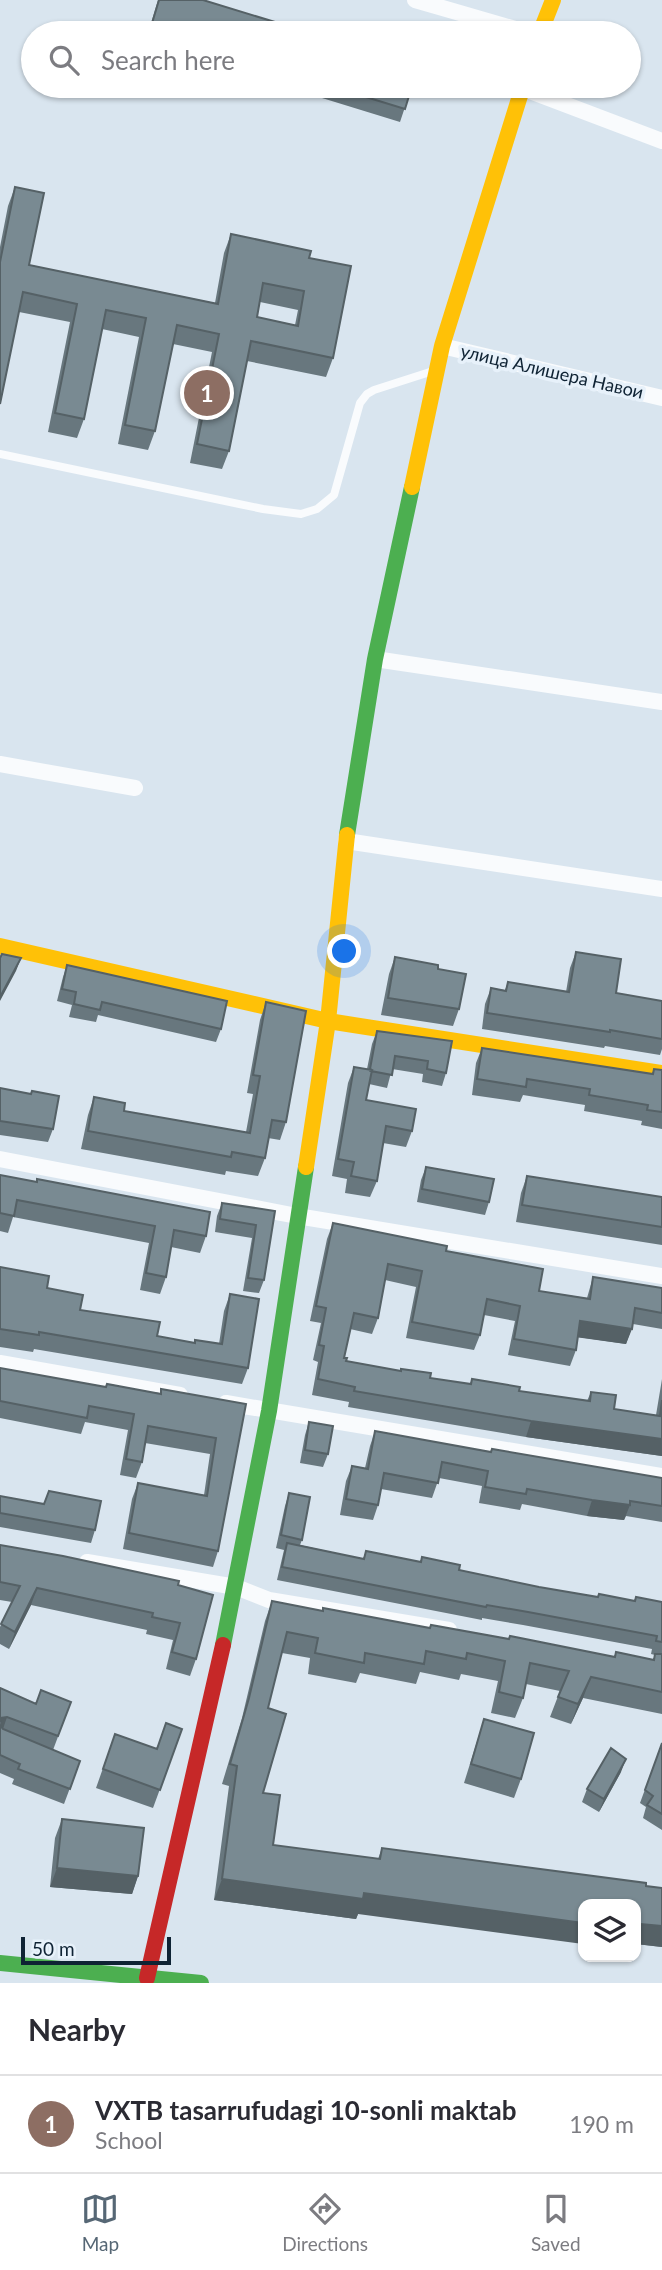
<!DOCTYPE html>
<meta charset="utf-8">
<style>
:root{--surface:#fff;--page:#f7f7f7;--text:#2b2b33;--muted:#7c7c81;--line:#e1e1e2;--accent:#566775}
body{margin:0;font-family:Lato,sans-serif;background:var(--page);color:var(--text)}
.controls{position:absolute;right:21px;bottom:21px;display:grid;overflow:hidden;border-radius:14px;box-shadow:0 2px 5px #0004}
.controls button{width:63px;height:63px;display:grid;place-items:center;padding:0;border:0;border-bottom:2px solid var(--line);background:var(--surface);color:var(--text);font:35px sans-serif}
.scale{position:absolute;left:21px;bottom:18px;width:150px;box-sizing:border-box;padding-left:7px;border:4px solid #0f2334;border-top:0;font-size:19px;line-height:24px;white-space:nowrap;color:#0f2334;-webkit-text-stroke:5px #e7f1fa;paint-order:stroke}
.you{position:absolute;left:345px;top:952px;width:24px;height:24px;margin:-18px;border:5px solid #fff;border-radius:50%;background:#1a73e8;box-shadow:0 0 0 10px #1a73e833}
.badge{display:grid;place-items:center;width:46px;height:46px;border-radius:50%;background:var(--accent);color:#fff;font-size:23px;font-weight:700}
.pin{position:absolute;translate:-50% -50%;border:4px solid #fff;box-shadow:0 2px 7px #0006}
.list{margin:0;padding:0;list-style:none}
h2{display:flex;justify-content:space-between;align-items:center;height:91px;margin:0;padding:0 28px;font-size:30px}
h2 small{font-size:23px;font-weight:400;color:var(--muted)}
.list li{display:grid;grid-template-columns:46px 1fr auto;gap:21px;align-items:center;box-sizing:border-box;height:98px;padding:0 28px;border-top:2px solid var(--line)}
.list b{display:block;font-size:26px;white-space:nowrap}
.list p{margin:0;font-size:23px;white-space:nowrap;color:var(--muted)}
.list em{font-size:23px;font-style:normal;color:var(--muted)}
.icon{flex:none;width:38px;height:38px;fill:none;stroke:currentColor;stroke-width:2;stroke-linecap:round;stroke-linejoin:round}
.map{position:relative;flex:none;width:662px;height:1983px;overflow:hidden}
.search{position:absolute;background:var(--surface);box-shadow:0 2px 5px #0004;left:21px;right:21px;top:21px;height:77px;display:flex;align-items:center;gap:18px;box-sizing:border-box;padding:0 24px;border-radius:38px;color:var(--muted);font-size:26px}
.sheet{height:189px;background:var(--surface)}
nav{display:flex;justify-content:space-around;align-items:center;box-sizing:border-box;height:98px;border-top:2px solid var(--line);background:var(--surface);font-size:19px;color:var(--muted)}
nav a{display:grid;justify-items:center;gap:4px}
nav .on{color:var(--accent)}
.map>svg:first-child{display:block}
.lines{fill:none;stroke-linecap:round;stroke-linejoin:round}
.lane{stroke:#f9fbfd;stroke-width:8}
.street{stroke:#f9fbfd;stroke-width:16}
.fast{stroke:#4caf50;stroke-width:16}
.slow{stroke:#ffc107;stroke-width:16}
.jam{stroke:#c62828;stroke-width:16}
.wall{fill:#68777e;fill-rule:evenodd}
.shaded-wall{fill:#556166}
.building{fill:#798a92;stroke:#556166;stroke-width:2;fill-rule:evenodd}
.labels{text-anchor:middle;stroke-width:7;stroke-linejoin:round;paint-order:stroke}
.street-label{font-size:18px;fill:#0f2334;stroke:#e7f1fa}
</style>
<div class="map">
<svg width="662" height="1983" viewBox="0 0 662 1983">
<rect width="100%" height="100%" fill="#d9e5ef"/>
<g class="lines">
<path class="lane" d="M0,454L263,509L301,514L317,509L334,495L360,403L367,394L374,390L433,371"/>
<path class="street" d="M415,0L529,33
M522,88L662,141
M442,346L662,398
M375,659L662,702
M0,764L135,788
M346,841L662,889
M0,1159L297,1216L662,1276
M0,1363L180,1395
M226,1403L662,1476
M87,1562L236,1587L269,1600L449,1630"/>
<path class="fast" d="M347,835L375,659L412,487
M223,1645L269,1411L306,1167
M0,1963L201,1983"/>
<path class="slow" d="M540,33L553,0
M412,487L442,346L523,86
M0,946L328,1021L662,1073
M306,1167L328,1021L347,835"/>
<path class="jam" d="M147,1978L223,1645"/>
</g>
<path class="wall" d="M158,0H203L311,33H148Z
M283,86H412L400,122Z
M15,187L29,265L215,303L224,253L231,234L309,258L333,358L326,377L247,361L229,451L222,469L190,463L212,352L173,344L155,431L148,450L118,444L139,337L102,329L84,419L77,438L48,432L70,322L19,312L0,404V247L8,206ZM260,302L298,310L295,325L257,317Z
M576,952L616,993L662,1001V1049L660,1055L605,1046L604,1048L482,1029L485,1004L491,988L505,990L508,982L566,992L570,968Z
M395,957L438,969L459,1009L453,1026L381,1015L389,974Z
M67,965L221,1029L216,1042L98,1015L96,1022L69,1017L72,1005L57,1001L63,977Z
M266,1002L286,1122L280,1140L268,1138L265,1158L258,1176L226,1171L225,1175L81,1149L88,1115L94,1097L124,1111L246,1132L253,1094L247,1093L260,1020Z
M377,1031L446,1073L442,1086L422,1082L423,1074L392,1069L387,1088L369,1084L366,1100L412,1131L406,1147L383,1143L377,1181L370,1197L345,1193L347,1179L332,1176L348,1083L354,1067L367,1069L372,1044Z
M482,1048L652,1074L654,1069L662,1070V1129L641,1125L642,1121L584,1111L585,1105L523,1095L520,1102L472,1095L476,1063Z
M0,1088L31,1094L53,1129L48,1142L0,1135Z
M426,1167L489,1202L485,1215L417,1202L421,1180Z
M0,1175L206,1236L200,1253L171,1247L166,1277L160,1294L140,1290L149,1243L13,1217L8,1233L0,1231Z
M527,1176L662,1197V1245L516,1222L521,1193Z
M222,1203L275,1211L264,1280L259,1293L243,1291L252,1238L215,1232L217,1216Z
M333,1223L446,1251L539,1291L587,1298L593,1277L662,1288V1329L633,1324L626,1344L578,1337L576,1350L570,1366L508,1355L515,1321L484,1315L480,1335L474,1350L406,1338L416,1287L385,1280L378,1318L372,1334L350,1329L344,1358L346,1361L430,1378L470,1384L472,1379L519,1391L587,1401L591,1392L614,1409L656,1415L662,1379V1456L526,1437L348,1407L349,1402L312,1395L318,1362L313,1360L321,1323L310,1321L327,1239Z
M0,1267L47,1288L80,1310L157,1336L194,1343L219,1344L224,1311L230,1294L248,1368L242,1384L34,1349L33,1352L0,1347Z
M0,1368L106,1387L160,1393L161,1389L246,1404L218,1551L213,1567L123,1549L132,1499L138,1483L204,1495L210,1454L145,1443L142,1462L136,1478L120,1475L128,1430L85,1422L81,1434L0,1418Z
M309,1422L328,1454L323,1467L300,1463L305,1435Z
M375,1431L491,1452L662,1478V1522L626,1516L624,1520L587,1516L522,1504L520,1510L479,1503L482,1486L439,1478L432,1498L381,1489L378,1505L373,1520L340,1515L346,1481L352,1466L365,1468L370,1446Z
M289,1493L302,1540L300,1545L363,1559L366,1551L420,1562L422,1557L459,1570L539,1587L598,1597L634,1601L636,1597L662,1602V1714L583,1698L571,1724L550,1717L560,1691L526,1684L523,1698L515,1718L491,1713L498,1681L461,1674L459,1680L420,1672L416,1684L360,1673L356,1683L308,1674L310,1658L282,1653L268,1708L263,1793L273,1845L378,1859L382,1848L662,1888V1947L636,1944V1904L358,1914L356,1919L214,1900L229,1786L222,1784L242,1718L265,1621L272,1601L322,1611L430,1628L509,1639L614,1657L616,1652L653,1660L655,1655L651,1654L652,1649L523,1625L482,1618V1620L277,1580L284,1550L276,1548L285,1506Z
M0,1496L44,1504L95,1530L91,1543L0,1527Z
M0,1545L178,1585L196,1659L190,1676L166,1669L173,1640L146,1634L147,1630L31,1605L9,1649L0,1644V1627L12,1602L0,1600Z
M0,1688L36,1704L71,1702L53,1750L80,1761L64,1804L12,1784L14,1779L0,1773Z
M484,1719L521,1779L514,1798L464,1783Z
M182,1729L153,1808L96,1788L115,1734L156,1749Z
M662,1743V1830L643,1818L646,1807L640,1803Z
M621,1772L599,1812L582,1802L587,1789Z
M62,1819L138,1876L132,1894L50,1887L55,1838Z"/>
<path class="shaded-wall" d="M21,958L16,971L0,1001V997Z
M580,1321L632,1329L626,1344L575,1337Z
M531,1421L662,1439V1456L526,1437Z
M592,1500L630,1505L624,1520L587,1516Z
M37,1588L31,1605L9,1649L15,1632Z
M591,1677L583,1698L571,1724L578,1704Z
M7,1717L2,1732H0L1,1718Z
M626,1759L621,1772L599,1812L604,1799Z
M57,1868L138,1876L132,1894L50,1887Z
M222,1879L364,1893L583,1923V1944L358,1914L356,1919L214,1900Z
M641,1924L662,1926V1947L636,1944V1930Z"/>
<path class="building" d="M159,0H203L311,33H159L150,30Z
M330,86H412L405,109Z
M15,187L44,193L29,265L218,304L231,234L311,251L309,258L351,266L333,358L251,341L229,451L197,444L219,334L177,325L155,431L125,425L146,318L106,310L84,419L55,413L77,304L23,292L0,404V262ZM263,283L304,291L298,326L257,317Z
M576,952L621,959L616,993L662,1001V1039L610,1030V1032L487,1013L491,988L506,991L508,982L569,992Z
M2,954L21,958L0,997V958Z
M395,957L438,965V969L466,974L459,1009L388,998Z
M67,965L227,1001L221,1029L102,1002L100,1010L74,1004L76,992L62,989Z
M266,1002L306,1011L286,1122L272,1120L265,1158L232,1152L231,1157L88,1131L94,1097L125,1103L124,1111L250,1133L260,1076L253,1075Z
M377,1031L452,1041L446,1073L427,1069L428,1061L395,1056L392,1075L371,1071L372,1070L370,1069Z
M482,1048L653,1074L654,1069L662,1070V1112L647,1110L648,1105L589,1095L590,1089L527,1079L526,1087L477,1079Z
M354,1067L372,1070L366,1100L416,1109L412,1131L386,1126L377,1181L351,1176L354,1162L338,1159Z
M0,1088L31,1094L32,1091L59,1096L53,1129L0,1121Z
M426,1167L494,1179L489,1202L422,1189Z
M0,1175L37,1182V1179L210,1212L206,1236L174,1230L166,1277L146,1273L155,1226L17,1200L14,1216L0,1213Z
M527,1176L662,1197V1227L522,1205Z
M222,1203L275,1211L264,1280L248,1278L256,1225L220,1219Z
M333,1223L447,1246L446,1251L543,1269L539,1291L590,1299L593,1277L662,1288V1313L635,1308L632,1329L580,1321L576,1350L514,1339L520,1306L487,1299L480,1335L412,1322L422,1271L388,1264L378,1318L354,1313L344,1358H347L346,1361L401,1371V1369L431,1373L430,1378L471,1384L472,1379L520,1387L519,1391L590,1401L591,1392L616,1395L614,1409L660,1416L662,1400V1439L531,1421L354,1391L355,1387L318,1379L324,1346L319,1345L326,1308L316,1306Z
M0,1267L49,1276L47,1288L83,1295L80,1310L160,1322L157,1336L195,1343V1340L222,1344L230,1294L259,1299L248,1368L39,1332V1335L0,1329Z
M0,1368L106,1387L107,1384L161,1394V1389L246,1404L218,1551L129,1533L138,1483L207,1496L216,1438L148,1426L142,1462L126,1459L134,1414L89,1406L87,1418L0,1401Z
M309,1422L333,1426L328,1454L305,1450Z
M375,1431L491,1452L492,1449L662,1478V1506L630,1501V1505L592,1500L527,1489L526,1494L485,1487L488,1471L442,1462L438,1483L384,1473L378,1505L346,1499L352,1466L368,1469Z
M49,1491L101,1501L95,1530L0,1513V1496L44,1504Z
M289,1493L310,1497L302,1540L281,1535Z
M287,1543L364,1559L366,1551L421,1562L422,1557L460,1565L459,1570L539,1587L598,1597L599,1594L635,1601L636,1597L662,1602V1642L656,1641L657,1636L528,1612L487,1605L486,1607L282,1567Z
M0,1545L63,1556L179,1581L178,1585L213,1595L196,1659L172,1652L180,1623L152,1617L153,1613L37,1588L15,1632L1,1624L20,1586L0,1582Z
M272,1601L323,1611V1608L430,1628L431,1625L509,1639L510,1636L615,1657L616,1652L654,1660L655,1654H662V1692L591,1677L578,1704L558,1697L569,1671L530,1663L523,1698L499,1692L505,1661L467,1653L466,1659L426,1651L424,1664L365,1653L364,1663L315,1653L318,1638L287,1632L268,1708L286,1714L263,1793L280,1795L273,1845L380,1859L382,1848L646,1883V1886L662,1888V1926L641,1924L640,1931L636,1930V1904H583V1923L364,1893L363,1899L222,1879L237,1766L230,1764L249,1698Z
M0,1688L36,1704L41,1690L71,1702L58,1736L7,1717L1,1718L0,1722Z
M484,1719L534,1733L521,1779L471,1764Z
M166,1723L182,1729L160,1790L103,1769L115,1734L157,1749Z
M0,1725L3,1729L80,1761L70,1789L18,1769L20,1764L0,1755Z
M662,1743V1814L647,1805L653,1796L645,1790Z
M611,1748L626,1759L604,1799L587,1789Z
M62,1819L144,1828L138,1876L57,1868Z"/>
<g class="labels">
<g class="street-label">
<text transform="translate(552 372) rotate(13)" y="6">улица Алишера Навои</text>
</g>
</g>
</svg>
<div class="controls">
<button><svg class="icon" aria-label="layers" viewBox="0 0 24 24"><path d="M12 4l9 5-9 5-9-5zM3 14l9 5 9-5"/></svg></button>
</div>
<div class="scale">50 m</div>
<div class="you"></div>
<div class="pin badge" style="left:207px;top:393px;background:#8d6e63">1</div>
<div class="search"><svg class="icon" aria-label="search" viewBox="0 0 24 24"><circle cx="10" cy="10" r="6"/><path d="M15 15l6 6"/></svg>Search here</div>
</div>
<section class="sheet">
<h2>Nearby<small></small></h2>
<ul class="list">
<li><span class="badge" style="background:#8d6e63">1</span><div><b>VXTB tasarrufudagi 10-sonli maktab</b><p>School</p></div><em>190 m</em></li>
</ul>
</section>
<nav>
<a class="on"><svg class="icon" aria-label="map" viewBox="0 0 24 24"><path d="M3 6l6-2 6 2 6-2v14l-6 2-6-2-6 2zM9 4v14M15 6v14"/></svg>Map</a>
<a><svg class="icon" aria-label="directions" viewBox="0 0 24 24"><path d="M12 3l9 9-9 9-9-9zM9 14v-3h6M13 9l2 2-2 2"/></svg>Directions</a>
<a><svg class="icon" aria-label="saved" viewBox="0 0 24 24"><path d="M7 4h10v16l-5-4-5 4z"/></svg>Saved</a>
</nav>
